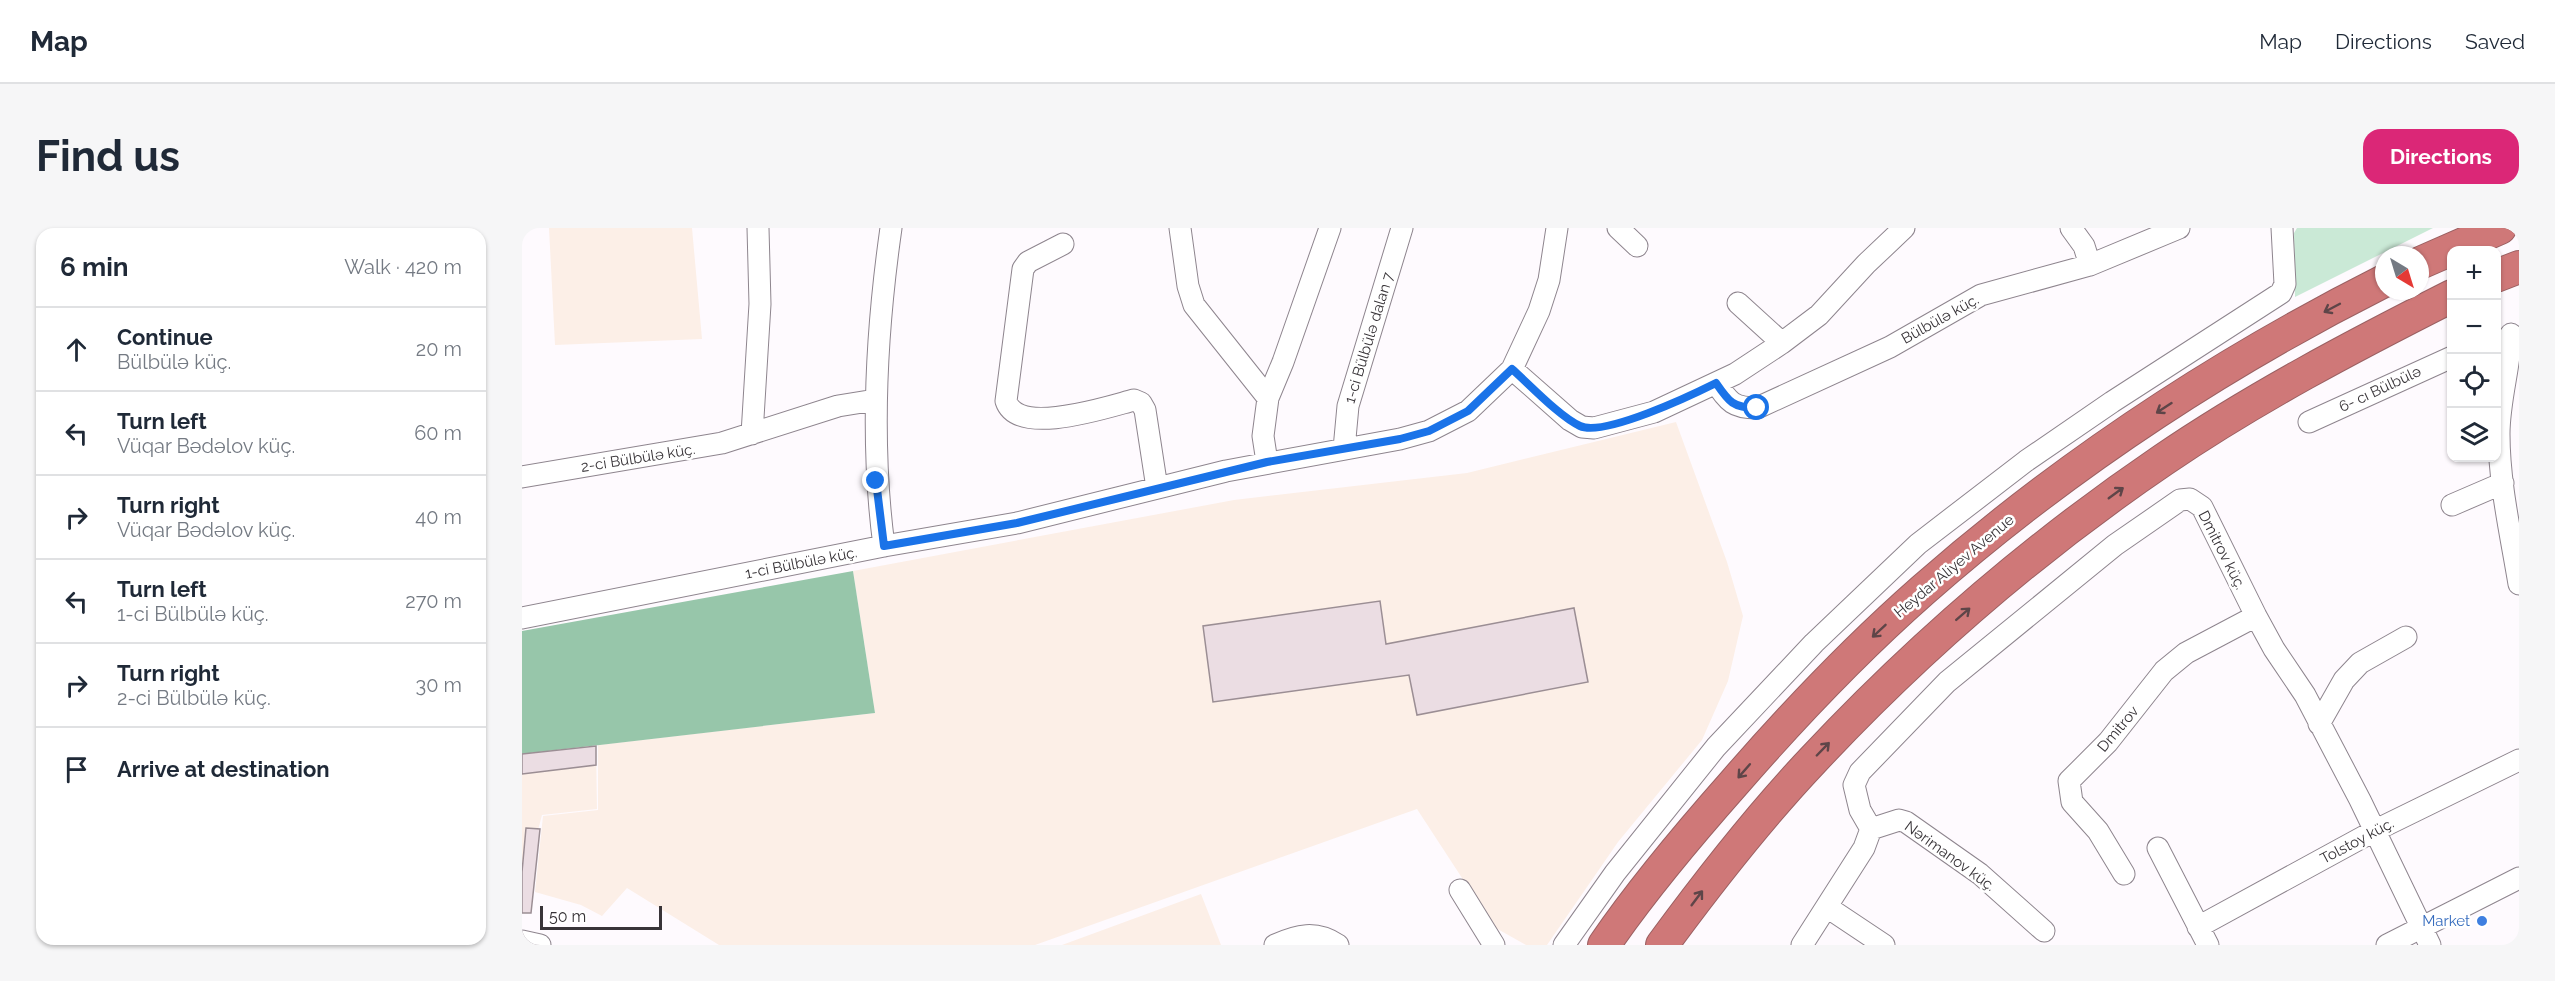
<!DOCTYPE html>
<meta charset="utf-8">
<style>
:root{--surface:#fff;--page:#f6f6f7;--text:#1f2937;--muted:#747a83;--line:#e0e1e3;--accent:#db2777}
body{margin:0;font-family:Raleway,sans-serif;background:var(--page);color:var(--text)}
.controls{position:absolute;right:18px;top:18px;display:grid;overflow:hidden;border-radius:12px;box-shadow:0 2px 4px #0004}
.controls button{width:54px;height:54px;display:grid;place-items:center;padding:0;border:0;border-bottom:2px solid var(--line);background:var(--surface);color:var(--text);font:30px sans-serif}
.compass{position:absolute;left:1853px;top:18px;width:54px;height:54px;border-radius:50%;background:var(--surface);box-shadow:0 2px 4px #0004;rotate:142deg}
.scale{position:absolute;left:18px;bottom:15px;width:122px;box-sizing:border-box;padding-left:6px;border:3px solid #383438;border-top:0;font-size:16px;line-height:21px;white-space:nowrap;color:#383438;-webkit-text-stroke:4px #fff;paint-order:stroke}
.stop{position:absolute;width:18px;height:18px;margin:-14px;border:4px solid #1a73e8;border-radius:50%;background:#fff}
.stop.end{background:#1a73e8;border-color:#fff;box-shadow:0 2px 6px #0008}
.list{margin:0;padding:0;list-style:none}
h2{display:flex;justify-content:space-between;align-items:center;height:78px;margin:0;padding:0 24px;font-size:26px}
h2 small{font-size:20px;font-weight:400;color:var(--muted)}
.list li{display:grid;grid-template-columns:39px 1fr auto;gap:18px;align-items:center;box-sizing:border-box;height:84px;padding:0 24px;border-top:2px solid var(--line)}
.list b{display:block;font-size:22px;white-space:nowrap}
.list p{margin:0;font-size:20px;white-space:nowrap;color:var(--muted)}
.list em{font-size:20px;font-style:normal;color:var(--muted)}
.icon{flex:none;width:33px;height:33px;fill:none;stroke:currentColor;stroke-width:2;stroke-linecap:round;stroke-linejoin:round}
.map{position:relative;flex:none;width:1997px;height:717px;overflow:hidden;border-radius:18px}
header{display:flex;align-items:center;gap:36px;box-sizing:border-box;height:84px;padding:0 30px;background:var(--surface);border-bottom:2px solid var(--line)}
header strong{font-size:28px}
nav{display:flex;gap:33px;margin-inline-start:auto;font-size:21px}
.intro{display:flex;align-items:center;justify-content:space-between;box-sizing:border-box;height:144px;padding:0 36px}
h1{margin:0;font-size:42px}
.button{padding:15px 27px;border-radius:18px;background:var(--accent);color:#fff;font-size:21px;font-weight:700}
main{display:flex;gap:36px;padding:0 36px}
aside{flex:1;background:var(--surface);border-radius:18px;box-shadow:0 2px 4px #0004}
.map>svg:first-child{display:block}
.industrial{fill:#fcefe7}
.green{fill:#cae9d6}
.forest{fill:#97c6aa}
.building{fill:#ebdde3;stroke:#9b8e94;stroke-width:1.5}
.lines{fill:none;stroke-linecap:round;stroke-linejoin:round}
.minor-casing{stroke:#8e858e;stroke-width:23}
.highway-casing{stroke:#9a6062;stroke-width:34}
.minor{stroke:#fff;stroke-width:21}
.highway{stroke:#cf7878;stroke-width:32}
.oneway{stroke:#5e4548}
.route{stroke:#1a73e8;stroke-width:8}
.shop-dot{fill:#3f7fe0;stroke:#fff;stroke-width:2}
.labels{text-anchor:middle;stroke-width:5;stroke-linejoin:round;paint-order:stroke}
.street-label{font-size:15px;fill:#383438;stroke:#fff}
.shop-label{font-size:15px;fill:#366cbe;stroke:#fff;text-anchor:end}
</style>
<header>
<strong>Map</strong>
<nav><a>Map</a><a>Directions</a><a>Saved</a></nav>
</header>
<div class="intro"><h1>Find us</h1><a class="button">Directions</a></div>
<main>
<aside>
<h2>6 min<small>Walk · 420 m</small></h2>
<ul class="list">
<li><svg class="icon" aria-label="ahead" viewBox="0 0 24 24"><path d="M12 20V5M6 11l6-6 6 6"/></svg><div><b>Continue</b><p>Bülbülə küç.</p></div><em>20 m</em></li>
<li><svg class="icon" aria-label="left" viewBox="0 0 24 24"><path d="M17 20v-9H6M10 6l-5 5 5 5"/></svg><div><b>Turn left</b><p>Vüqar Bədəlov küç.</p></div><em>60 m</em></li>
<li><svg class="icon" aria-label="right" viewBox="0 0 24 24"><path d="M7 20v-9h11M14 6l5 5-5 5"/></svg><div><b>Turn right</b><p>Vüqar Bədəlov küç.</p></div><em>40 m</em></li>
<li><svg class="icon" aria-label="left" viewBox="0 0 24 24"><path d="M17 20v-9H6M10 6l-5 5 5 5"/></svg><div><b>Turn left</b><p>1-ci Bülbülə küç.</p></div><em>270 m</em></li>
<li><svg class="icon" aria-label="right" viewBox="0 0 24 24"><path d="M7 20v-9h11M14 6l5 5-5 5"/></svg><div><b>Turn right</b><p>2-ci Bülbülə küç.</p></div><em>30 m</em></li>
<li><svg class="icon" aria-label="arrive" viewBox="0 0 24 24"><path d="M6 21V4h12l-3 4 3 4H6"/></svg><div><b>Arrive at destination</b></div></li>
</ul>
</aside>
<div class="map">
<svg width="1997" height="717" viewBox="0 0 1997 717">
<rect width="100%" height="100%" fill="#fefafe"/>
<path class="industrial" d="M27,0H170L180,111L33,117Z
M1154,194L1205,334L1221,388L1206,453L1180,512L1096,614L1025,717H1004L972,699L895,581L513,717H197L105,660L80,688L59,677L13,664L21,588L76,582V517L353,485L331,343L712,272L945,245Z
M74,518L75,581L20,587L0,663V526Z
M679,666L699,717H540Z"/>
<path class="green" d="M1775,0H1911L1773,69L1772,5Z"/>
<path class="forest" d="M331,343L353,485L0,526V403Z"/>
<path class="building" d="M858,373L864,416L1052,380L1066,454L895,487L887,447L691,474L681,398Z
M74,518V537L0,546V526Z
M4,600L18,601L9,685H0V644Z"/>
<g class="lines">
<g class="minor-casing">
<path id="minor" d="M658,0L666,58L672,77L746,170L741,208L745,234
M1096,0L1115,18
M1549,0L1562,18L1568,37
M541,16L506,34L501,41L484,173C496,209 585,179 612,172L619,175L623,182L635,260
M1216,75L1260,115
M1989,106C1988,139 1977,172 1977,206C1977,256 1989,307 1997,356
M990,141L1048,192L1060,199L1072,200L1132,184L1213,146L1260,115L1297,87L1344,36L1382,0
M1194,155C1207,174 1211,180 1235,180L1368,119L1459,67L1568,37L1657,0
M746,170L761,134L808,0
M1787,194L1930,129
M230,206L238,76L236,0
M822,221L826,178L880,0
M0,249L200,215L316,178L353,172
M1930,277L1981,255
M362,318C348,212 354,105 369,0
M0,390L362,318L495,295L704,243L878,211L907,203L946,183L990,141L1017,83L1027,52L1035,0
M1797,496L1822,452L1838,435L1884,409
M1349,601L1338,582L1332,557L1338,544L1425,454L1593,317L1658,272L1668,271L1680,279L1734,388L1752,421L1783,467L1838,572L1908,717
M1636,620L1686,717
M1602,646L1576,603L1550,574L1547,553L1586,514L1642,443L1664,425L1734,388
M938,662L972,717
M1305,679L1362,717
M1676,699L1852,603L1997,532
M0,713L18,717
M753,717C775,707 794,702 816,717
M1042,717L1093,645L1194,519L1292,415L1396,316L1504,233L1590,174L1759,65L1763,56L1760,0
M1280,717L1342,620L1349,601L1377,592L1384,594L1458,646L1522,703
M1865,717L1997,650"/>
</g>
<g class="highway-casing">
<path id="highway" d="M1898,35L1978,0
M1974,48L1997,39
M1082,717C1121,660 1166,607 1212,555C1271,487 1334,421 1401,362C1540,240 1697,136 1862,53
M1140,717C1187,653 1236,590 1291,532C1396,420 1513,319 1641,232C1732,170 1831,118 1930,68"/>
</g>
<use href="#minor" class="minor"/>
<use href="#highway" class="highway"/>
</g>
<defs><path id="oneway-shaft" d="M-6 0H5M1.5-3L5.5 0L1.5 3" fill="none" stroke-width="1.6" stroke-linecap="round" stroke-linejoin="round" transform="scale(1.5)"/></defs>
<g class="oneway">
<use href="#oneway-shaft" transform="translate(1810 80) rotate(152)"/>
<use href="#oneway-shaft" transform="translate(1642 180) rotate(147)"/>
<use href="#oneway-shaft" transform="translate(1594 265) rotate(-36)"/>
<use href="#oneway-shaft" transform="translate(1441 386) rotate(-41)"/>
<use href="#oneway-shaft" transform="translate(1357 403) rotate(137)"/>
<use href="#oneway-shaft" transform="translate(1301 521) rotate(-46)"/>
<use href="#oneway-shaft" transform="translate(1222 543) rotate(131)"/>
<use href="#oneway-shaft" transform="translate(1175 670) rotate(-53)"/>
</g>
<g class="lines">
<path class="route" d="M354,253L362,318L495,295L745,234L878,211L907,203L946,183L990,141C1008,157 1038,189 1058,198C1082,209 1170,167 1194,155C1207,174 1211,180 1235,180"/>
</g>
<circle class="shop-dot" cx="1960" cy="693" r="6"/>
<g class="labels">
<g class="street-label">
<text transform="translate(1418 91) rotate(-29)" y="5">Bülbülə küç.</text>
<text transform="translate(847 110) rotate(-73)" y="5">1-ci Bülbülə dalan 7</text>
<text transform="translate(1858 161) rotate(-25)" y="5">6- cı Bülbülə</text>
<text transform="translate(116 230) rotate(-9)" y="5">2-ci Bülbülə küç.</text>
<text transform="translate(1700 322) rotate(63)" y="5">Dmitrov küç.</text>
<text transform="translate(279 335) rotate(-11)" y="5">1-ci Bülbülə küç.</text>
<text transform="translate(1432 338) rotate(-40)" y="5">Heydar Aliyev Avenue</text>
<text transform="translate(1596 501) rotate(-50)" y="5">Dmitrov</text>
<text transform="translate(1835 613) rotate(-28)" y="5">Tolstoy küç.</text>
<text transform="translate(1428 628) rotate(36)" y="5">Nərimanov küç.</text>
</g>
<g class="shop-label">
<text x="1948" y="698">Market</text>
</g>
</g>
</svg>
<div class="controls">
<button>+</button>
<button>−</button>
<button><svg class="icon" aria-label="locate" viewBox="0 0 24 24"><circle cx="12" cy="12" r="6"/><path d="M12 2v4M12 18v4M2 12h4M18 12h4"/></svg></button>
<button><svg class="icon" aria-label="layers" viewBox="0 0 24 24"><path d="M12 4l9 5-9 5-9-5zM3 14l9 5 9-5"/></svg></button>
</div>
<svg class="compass" viewBox="-18 -18 36 36"><path d="M0-13l5 13h-10z" fill="#e53935"/><path d="M0 13l5-13h-10z" fill="#747a83"/></svg>
<div class="scale">50 m</div>
<div class="stop" style="left:1235px;top:180px"></div>
<div class="stop end" style="left:354px;top:253px"></div>
</div>
</main>
